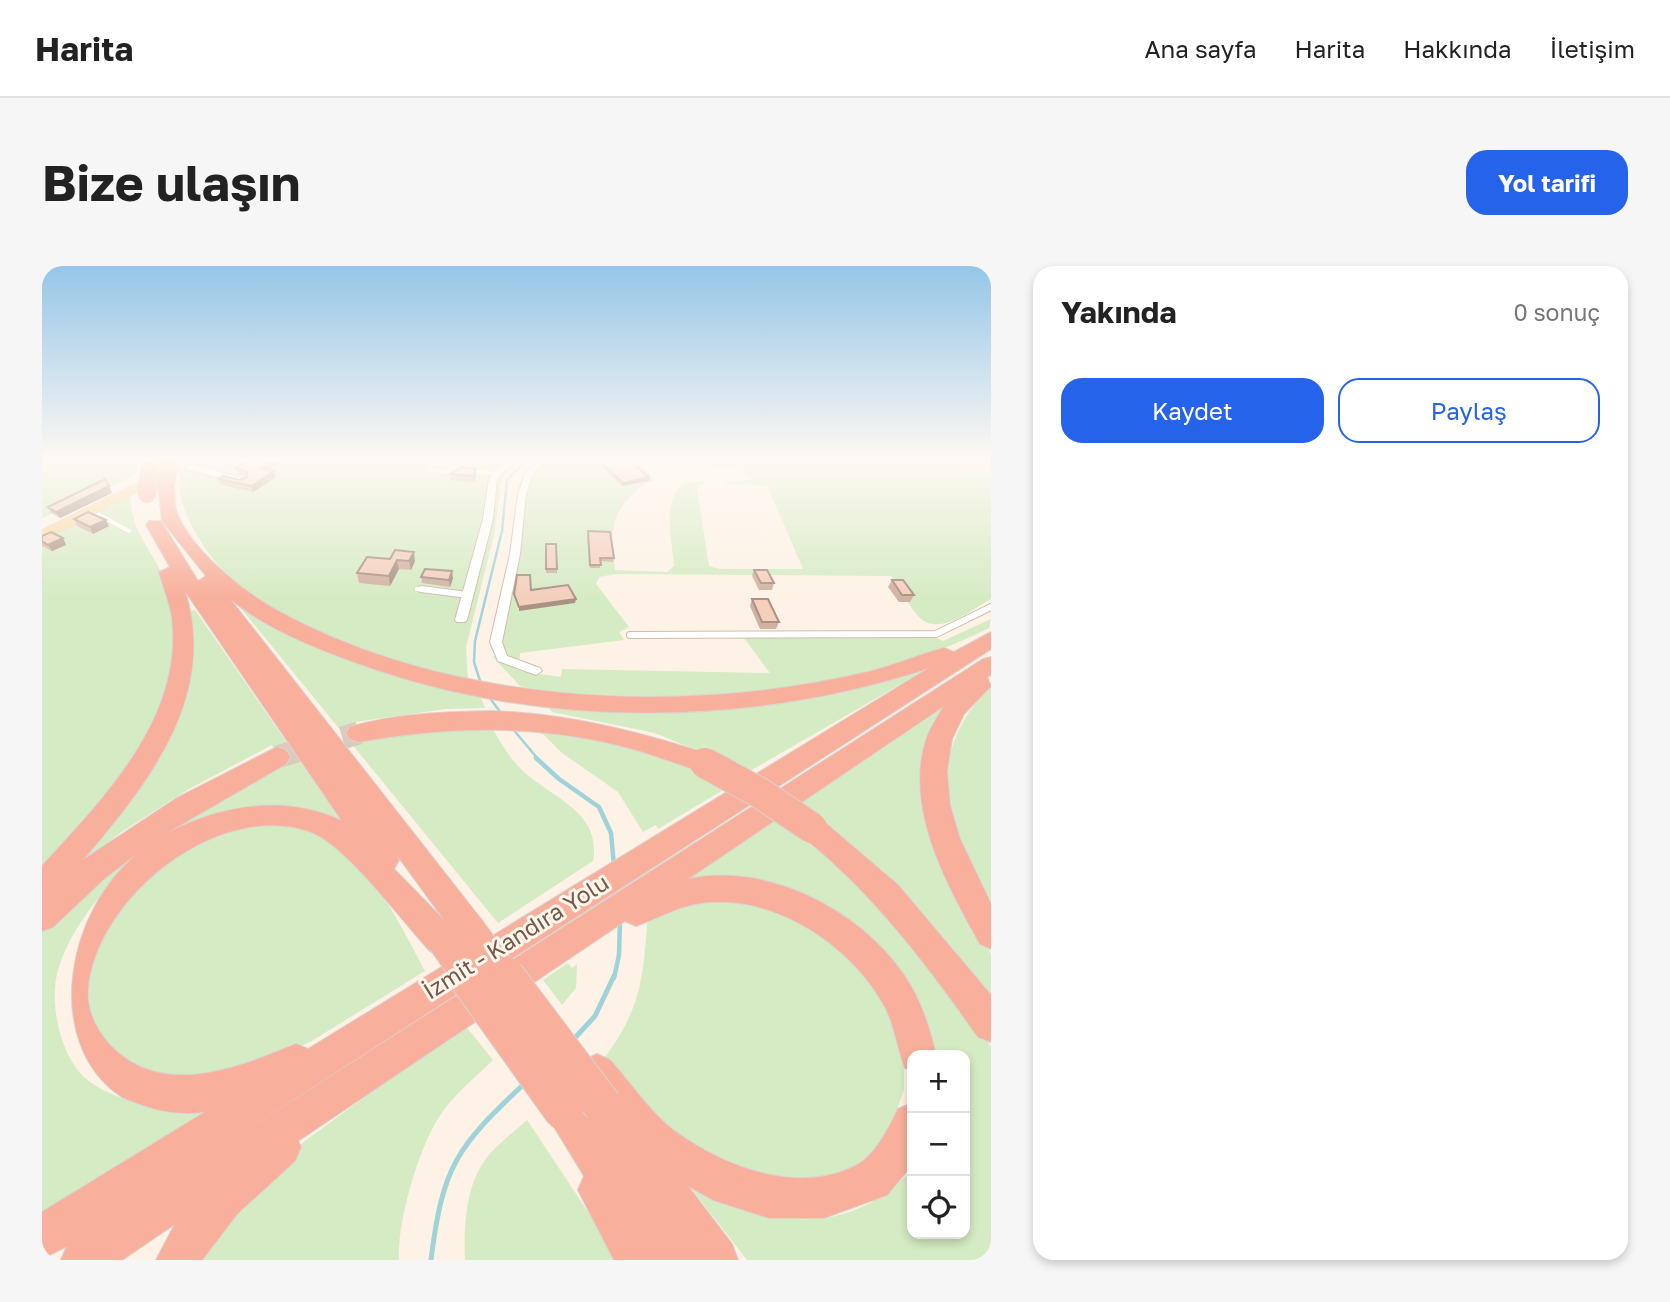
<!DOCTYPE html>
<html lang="tr">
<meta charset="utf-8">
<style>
:root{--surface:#fff;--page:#f6f6f6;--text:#222;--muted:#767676;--line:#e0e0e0;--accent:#2563eb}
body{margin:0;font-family:"Golos Text",sans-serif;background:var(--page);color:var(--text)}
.controls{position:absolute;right:21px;bottom:21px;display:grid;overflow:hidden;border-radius:14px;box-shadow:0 4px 10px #0003}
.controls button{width:63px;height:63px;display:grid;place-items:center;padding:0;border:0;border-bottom:2px solid var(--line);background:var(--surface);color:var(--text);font:35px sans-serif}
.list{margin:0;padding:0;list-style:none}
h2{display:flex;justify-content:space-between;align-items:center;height:91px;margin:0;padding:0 28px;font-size:30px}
h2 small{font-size:23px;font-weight:400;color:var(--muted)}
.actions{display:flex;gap:14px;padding:21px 28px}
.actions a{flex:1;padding:16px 0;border:2px solid var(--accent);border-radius:21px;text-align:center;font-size:24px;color:var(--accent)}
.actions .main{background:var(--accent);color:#fff}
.icon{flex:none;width:38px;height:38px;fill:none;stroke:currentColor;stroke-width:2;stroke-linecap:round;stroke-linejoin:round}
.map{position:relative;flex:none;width:949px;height:994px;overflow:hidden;border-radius:21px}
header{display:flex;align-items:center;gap:42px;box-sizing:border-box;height:98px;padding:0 35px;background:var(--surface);border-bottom:2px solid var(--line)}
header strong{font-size:33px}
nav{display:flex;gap:38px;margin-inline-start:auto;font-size:24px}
.intro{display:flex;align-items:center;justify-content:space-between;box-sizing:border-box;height:168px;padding:0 42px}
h1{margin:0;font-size:49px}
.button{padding:18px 32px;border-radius:21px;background:var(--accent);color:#fff;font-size:24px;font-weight:700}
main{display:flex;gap:42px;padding:0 42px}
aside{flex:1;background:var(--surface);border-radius:21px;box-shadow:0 4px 10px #0003}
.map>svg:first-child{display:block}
.green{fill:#d5ebc3}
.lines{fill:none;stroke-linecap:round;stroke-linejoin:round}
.stream-far2{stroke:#9fd2d9;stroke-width:2.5}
.stream-far1{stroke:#9fd2d9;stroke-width:4.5}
.stream{stroke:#9fd2d9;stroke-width:5}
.highway-tunnel{stroke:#dbcbbe;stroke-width:23;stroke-dasharray:23 11;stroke-linecap:butt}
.lane-far1-casing{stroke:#d1bcad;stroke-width:5}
.lane-casing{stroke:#d1bcad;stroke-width:8}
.street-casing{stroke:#d1bcad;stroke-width:2}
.primary-casing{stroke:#dbd3d0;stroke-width:1}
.highway-casing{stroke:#dbd3d0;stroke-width:2}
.lane-far1{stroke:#fff;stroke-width:4.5}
.lane{stroke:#fff;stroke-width:6}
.street{fill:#fff;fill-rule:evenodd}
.primary{fill:#fcd59c;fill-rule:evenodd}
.highway{fill:#f8af9b;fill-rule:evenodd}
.highway-bridge-far2-casing{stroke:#dbd3d0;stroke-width:18;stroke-linecap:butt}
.highway-bridge-far1-casing{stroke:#dbd3d0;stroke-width:32;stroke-linecap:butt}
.highway-bridge-casing{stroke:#dbd3d0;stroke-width:40;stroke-linecap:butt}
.highway-bridge-far2{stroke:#f8af9b;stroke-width:18}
.highway-bridge-far1{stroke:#f8af9b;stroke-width:30}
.highway-bridge{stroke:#f8af9b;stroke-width:38}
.wall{fill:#d1b2a2}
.shaded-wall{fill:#aa9184}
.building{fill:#f3cfbc;stroke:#aa9184;stroke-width:2}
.labels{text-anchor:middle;stroke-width:6;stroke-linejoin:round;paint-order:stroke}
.near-street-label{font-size:23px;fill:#765749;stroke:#fff7ec}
</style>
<header>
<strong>Harita</strong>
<nav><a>Ana sayfa</a><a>Harita</a><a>Hakkında</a><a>İletişim</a></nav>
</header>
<div class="intro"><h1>Bize ulaşın</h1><a class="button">Yol tarifi</a></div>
<main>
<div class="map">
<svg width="949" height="994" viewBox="0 0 949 994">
<rect width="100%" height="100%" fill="#fdf2e5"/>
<path class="green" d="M0,195H98L93,208L82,215L0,252Z
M155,195H479L460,212L452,269L424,381L426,414C332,391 205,359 155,269C142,246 135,229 138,203Z
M502,195H597L613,214C603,216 597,222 590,229C566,251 570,274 573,304L625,306L632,300C630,269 613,212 663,215L655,222L667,300L678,303H761L725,219L685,218L683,215L711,214L697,201L657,204L648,195H915L949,201V333C932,342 903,367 882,355C872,349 856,320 849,310L574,308L557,311L554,318L587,361L577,366L582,374L478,387L477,398L463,388L458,374C465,334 476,220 502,195Z
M89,229C87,267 115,288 125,321C160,433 66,527 0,605V275Z
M197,340L392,420L439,432L443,442L404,443L313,456L319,472L449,460C458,476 468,493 481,505C510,532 560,546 551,595L456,657Z
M153,344L302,559L236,541L78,608C53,634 28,666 17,701C6,732 17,787 42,811C60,828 96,838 121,842C143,845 172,834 194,831L0,951V665L55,611L235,491L230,479L147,523L78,567L8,625L143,427L150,393L149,345Z
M949,353L947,362C807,432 649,437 495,425L478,420L449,389L482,406L519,411L520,403L728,407L702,372L892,371L901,375Z
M885,403L706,506L613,467L510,446L506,439L732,437L804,426Z
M949,421V645C938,621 910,570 906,547C898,499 913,454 949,421Z
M904,438L884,481L914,627L949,688V734C900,660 828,591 759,536Z
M496,463C569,473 621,485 686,521L616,563L614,559L601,566L576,526L520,487Z
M735,553L815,611L939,764L949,781V994H705L641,912C674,924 709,943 743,951C790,961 841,938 870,903V968H923V789H892L887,765L824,671L633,615Z
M218,559C228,559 239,557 250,559C314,565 356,654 383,705L268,776L209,804L116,813L69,789L49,751L46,723L51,693L59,670L87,627L129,591L178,567Z
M660,630H698L786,668L839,725L862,794V823L846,870L817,898L773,917L716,914L617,861L563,791C601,740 601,709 606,648Z
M526,697L530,702L535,698L534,722L520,739L501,714Z
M422,758L451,794C436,809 418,823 405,840C379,870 355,955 357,994H150L244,889Z
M485,854L576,991L578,994H423C422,963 423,924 441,897C451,881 471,867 485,854Z"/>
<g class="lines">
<path class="stream-far2" d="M439,418L432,396L433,375L460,265L465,214L483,195
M447,431L459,447
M470,462L496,493"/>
<path class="stream-far1" d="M494,492L517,513L557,541L569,567L572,600
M572,712L577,689L578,656"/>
<path class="stream" d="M531,774L553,750L572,710
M389,994C401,899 414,882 483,817"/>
<path class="highway-tunnel" d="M235,491L317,467"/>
<g class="lane-far1-casing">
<path id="lane-far1" d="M378,195L453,208
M388,204L415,206
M50,245L87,265
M375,323L394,325"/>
</g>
<g class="lane-casing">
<path id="lane" d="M379,323L426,329
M588,369L894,368L949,341"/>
</g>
<g class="street-casing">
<path id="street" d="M463,195H471L455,213L451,253L425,354L423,356H415L413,354L441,253L447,213Z
M494,195H502L491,208L484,228L478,288L460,376L465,390L498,402L500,405L494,409L456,395L448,376L468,288L476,228L483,207Z
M141,196L204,213L205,215L201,218L138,201L137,199Z"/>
</g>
<g class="primary-casing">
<path id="primary" d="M140,195H157L0,275V264Z
M918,195L949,196V204L920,198Z"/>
</g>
<g class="highway-casing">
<path id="highway" d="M124,213L132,218C133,226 132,237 134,244C147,283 204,328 238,346C407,438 636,450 821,407C849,401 875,389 902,382L912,386L949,366V383L206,863L941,393L949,391V409L945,411L949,420L922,448L910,473L905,505L908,539L918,573L949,638V683L938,678C906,620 862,543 884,474C888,462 896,450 902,440L646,613C725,596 818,644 862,709C878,732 888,762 894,789H870V805L863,802C855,782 853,760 843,741C810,679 731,627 660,637C636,640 616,652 594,660L583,655L256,875L259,881L253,895L196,947L160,994H114L133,958L80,994H19L25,980L0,993V946L163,846C133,850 107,843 80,831C0,778 23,643 100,584L63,612L11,661L0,665V600C62,532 142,452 130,352C128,337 121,321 117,306L128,301L104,259L107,255H119L156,315L164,310L120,255L116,218ZM143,325L300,555C238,526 168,541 111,575L244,498L248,491L244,484L235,481L135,532L41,594C106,517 176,431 143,325ZM188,333C225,363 271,381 315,397C496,463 705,462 887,402L266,783L254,778C195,802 119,834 67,778C53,762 44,743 46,721C56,629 178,533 269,566C304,579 360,655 388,685L400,689L412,685L416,674L414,669L424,672L435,668L440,658L435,648ZM355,589L403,655L352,603L357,594Z
M451,445C528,448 599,466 672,490L676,497L672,504L663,507C632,497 603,485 571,478C485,458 403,461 317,476L308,473L304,467L308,461C354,447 404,446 451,445Z
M770,550L780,554L856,619L949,729V776L936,771C884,697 831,627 760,570L756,562L760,554Z
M555,788L568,794C589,817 609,848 634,866C683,901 756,930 815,899C834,888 847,862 856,843L870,837V899L845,929L782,952H727L671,934L646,920L690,978L696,994H572L536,924L542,910L503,846L508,832L522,827L536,832L543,842L547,827L536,807L542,794Z"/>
</g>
<use href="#lane-far1" class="lane-far1"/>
<use href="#lane" class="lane"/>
<use href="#street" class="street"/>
<use href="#primary" class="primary"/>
<use href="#highway" class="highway"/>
<g class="highway-bridge-far2-casing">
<path id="highway-bridge-far2" d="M124,218L127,195
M105,228L107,204"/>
</g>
<g class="highway-bridge-far1-casing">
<path id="highway-bridge-far1" d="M663,497L718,527L770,562
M424,658L464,712
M400,674L427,712"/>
</g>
<g class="highway-bridge-casing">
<path id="highway-bridge" d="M425,710L522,846
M463,710L561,840"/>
</g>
<use href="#highway-bridge-far2" class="highway-bridge-far2"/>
<use href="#highway-bridge-far1" class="highway-bridge-far1"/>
<use href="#highway-bridge" class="highway-bridge"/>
</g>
<path class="wall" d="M558,196L607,215L580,220L558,199Z
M194,202L226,204L234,211L211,226L179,219L177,213L198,214L205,211L196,208Z
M434,203V210L432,216L408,214V208Z
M70,227L18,252L9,247L6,241Z
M32,253L67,260L51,268L35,260Z
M545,269L572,292L571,296L558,295V302H548Z
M0,270L21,272L24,279L10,285L0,280Z
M504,278H514L515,307H504Z
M325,291L373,295L369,304L357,303L348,320L317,317L315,307Z
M712,304L732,317L730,324H717L710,310Z
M379,311L411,312L408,321L380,317Z
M850,314L872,329L868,336H857L846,321Z
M710,333L737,356L734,363H718L708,340Z"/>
<path class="shaded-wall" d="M229,195H241L219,208L218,202Z
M434,203V210L432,216L431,210Z
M232,205L234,211L211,226L210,220Z
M607,211V215L580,220L581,217Z
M67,220L70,227L18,252L14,246Z
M64,254L67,260L51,268L48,261Z
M21,272L24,279L10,285L6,279Z
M372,286L373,295L369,304L367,295Z
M355,294L357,303L348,320L347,310Z
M410,305L411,312L408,321L407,314Z
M534,333L533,337L477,345V341Z"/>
<path class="building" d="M205,195H229L218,202L232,205L210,220L177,213L181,210L198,214L205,211V206L194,202Z
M564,195H588L607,211L581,217L558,196Z
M419,201L434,203L431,210L408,208Z
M63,213L67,220L14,246L6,241Z
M46,246L64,254L48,261L32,253Z
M546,265L568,266L572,292H558L559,299H548Z
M9,266L21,272L6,279L0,275V270Z
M504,278H514L515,303H504Z
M353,284L372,286L367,295L355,294L347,310L315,307L325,291L348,293Z
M383,303L410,305L407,314L379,311Z
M712,304H725L732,317H719Z
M475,309H488L489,324L526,319L534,333L477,341L472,328Z
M850,314H861L872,329H860Z
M710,333H726L737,356H720Z"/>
<linearGradient id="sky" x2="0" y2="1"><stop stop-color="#95c6e8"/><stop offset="0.58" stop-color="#fef9f3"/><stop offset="1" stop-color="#fef9f3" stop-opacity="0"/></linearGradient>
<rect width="949" height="334" fill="url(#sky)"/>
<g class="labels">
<g class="near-street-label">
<text transform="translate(474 671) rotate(-32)" y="8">İzmit - Kandıra Yolu</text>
</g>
</g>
</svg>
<div class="controls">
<button>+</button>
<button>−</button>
<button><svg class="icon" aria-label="locate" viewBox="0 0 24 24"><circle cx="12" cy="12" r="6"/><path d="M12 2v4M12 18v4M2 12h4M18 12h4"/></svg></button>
</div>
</div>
<aside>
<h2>Yakında<small>0 sonuç</small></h2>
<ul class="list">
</ul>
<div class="actions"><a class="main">Kaydet</a><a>Paylaş</a></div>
</aside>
</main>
